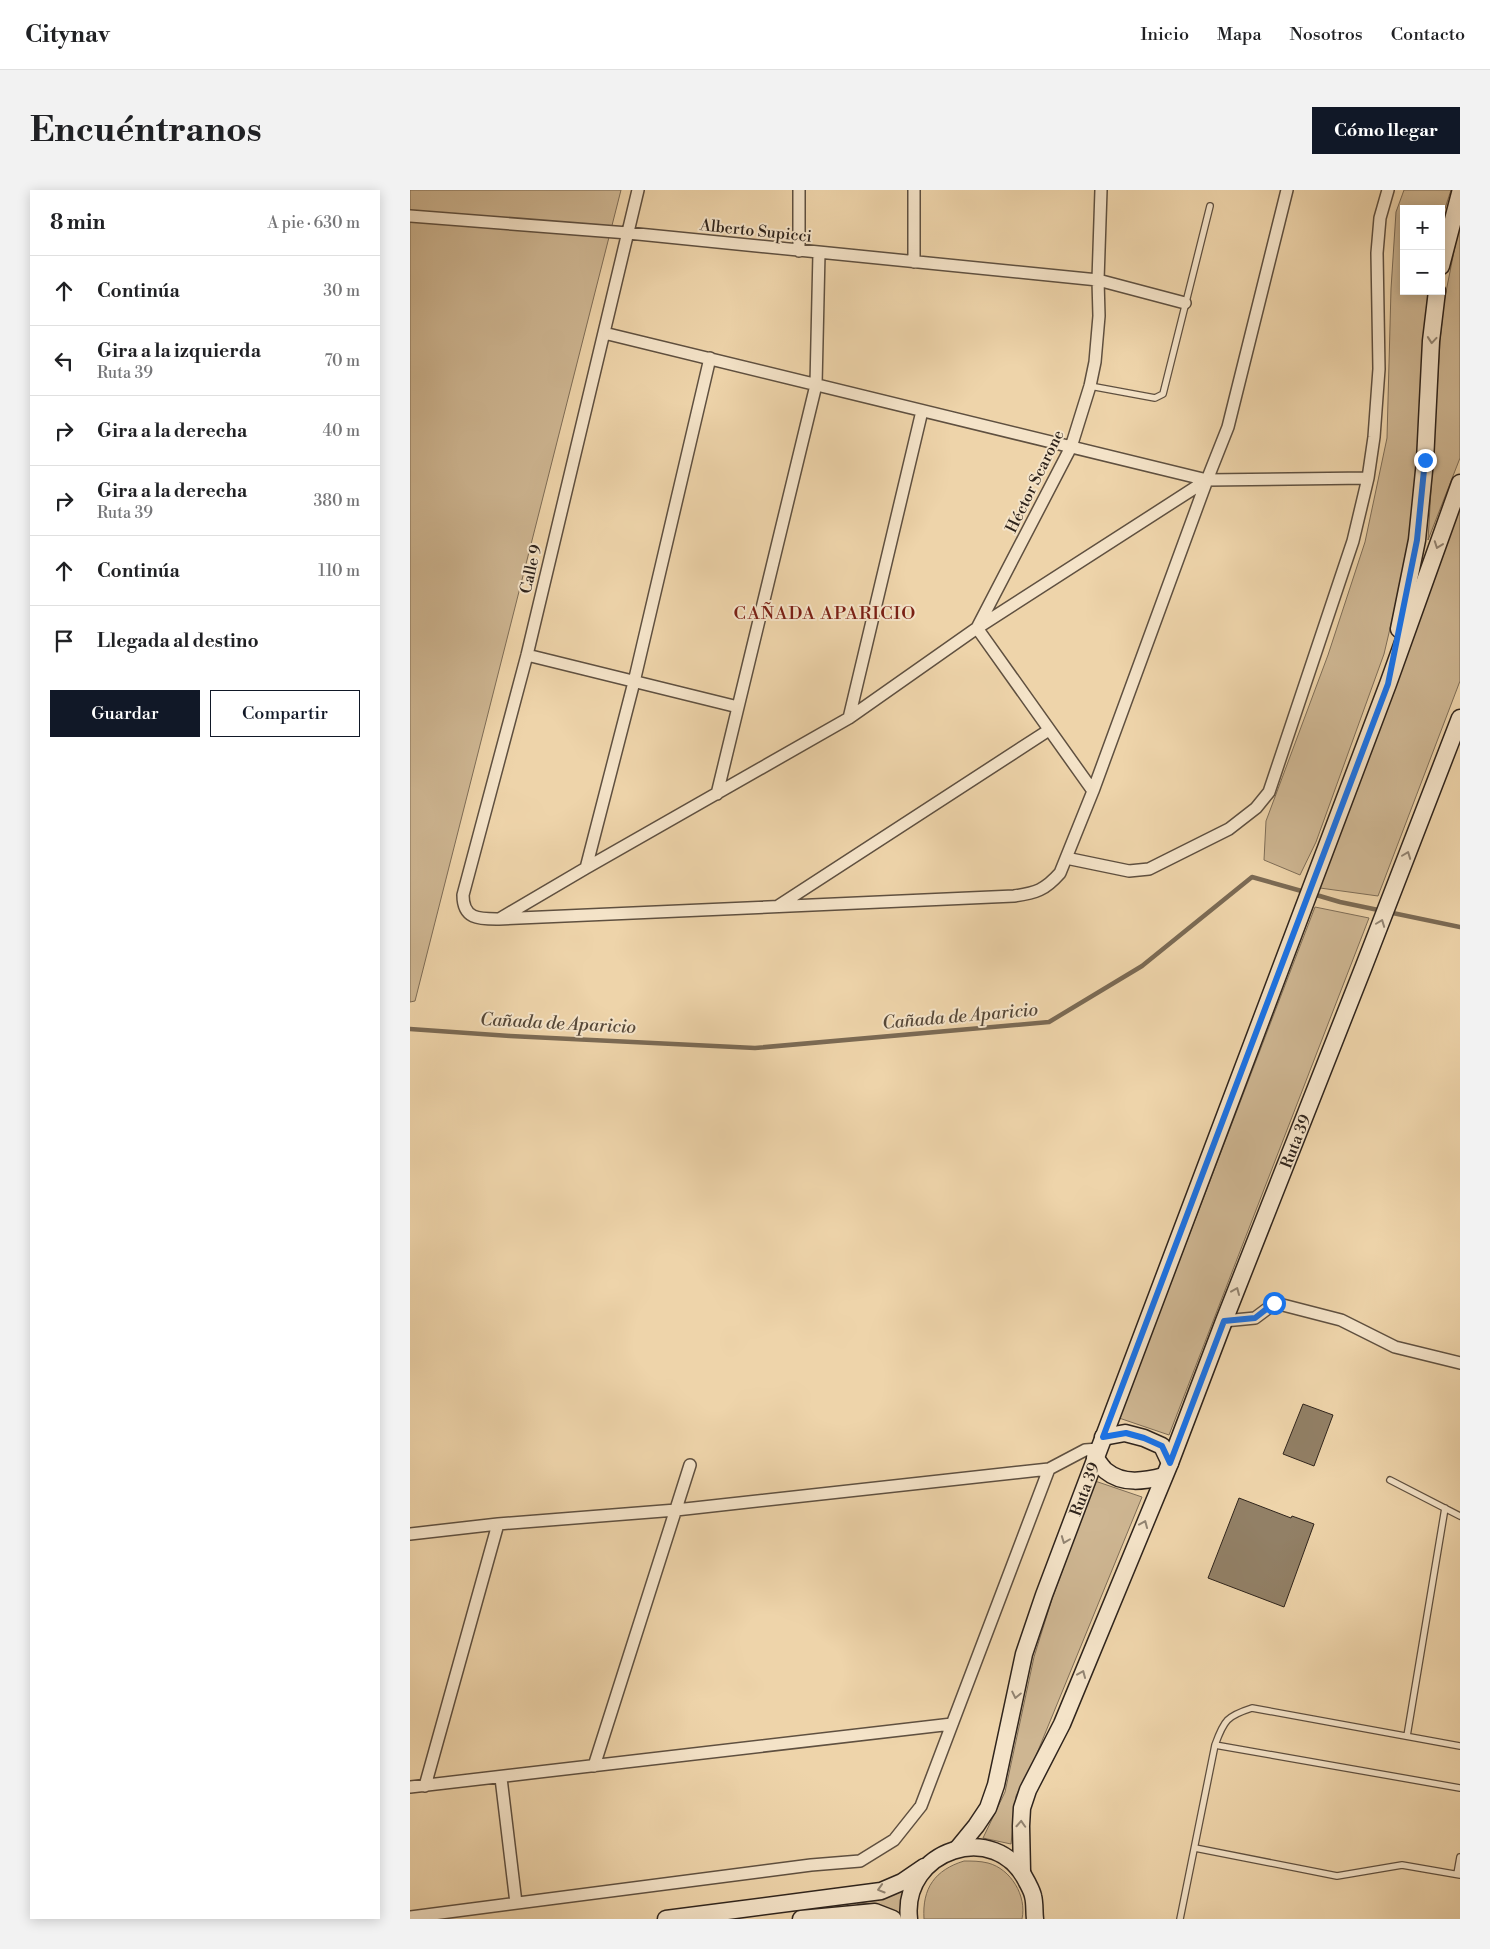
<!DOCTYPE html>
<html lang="es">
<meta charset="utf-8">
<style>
:root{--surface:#fff;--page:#f2f2f2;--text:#202124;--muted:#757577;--line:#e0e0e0;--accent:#111827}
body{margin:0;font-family:"Libre Bodoni",serif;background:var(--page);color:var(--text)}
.controls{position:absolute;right:15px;top:15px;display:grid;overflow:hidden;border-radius:0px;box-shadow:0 2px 12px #0003}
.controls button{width:45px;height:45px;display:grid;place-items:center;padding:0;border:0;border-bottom:1px solid var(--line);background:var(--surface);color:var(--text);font:25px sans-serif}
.stop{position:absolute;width:15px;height:15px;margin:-11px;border:4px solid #1a73e8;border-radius:50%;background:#fff}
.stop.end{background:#1a73e8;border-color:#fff;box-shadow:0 1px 5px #0008}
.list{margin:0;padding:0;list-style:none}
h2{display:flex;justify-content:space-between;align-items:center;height:65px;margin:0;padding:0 20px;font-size:21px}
h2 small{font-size:16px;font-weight:400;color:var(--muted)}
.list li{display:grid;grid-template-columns:32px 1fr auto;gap:15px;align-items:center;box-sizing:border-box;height:70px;padding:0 20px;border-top:1px solid var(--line)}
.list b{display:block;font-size:19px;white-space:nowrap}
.list p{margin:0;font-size:16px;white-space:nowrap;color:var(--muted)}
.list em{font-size:16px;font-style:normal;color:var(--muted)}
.actions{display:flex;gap:10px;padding:15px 20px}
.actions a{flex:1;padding:11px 0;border:1px solid var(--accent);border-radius:0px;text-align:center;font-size:18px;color:var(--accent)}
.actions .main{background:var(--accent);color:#fff}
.icon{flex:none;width:28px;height:28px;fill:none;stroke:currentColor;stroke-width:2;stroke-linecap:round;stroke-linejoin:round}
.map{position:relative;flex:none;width:1050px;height:1729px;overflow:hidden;border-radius:0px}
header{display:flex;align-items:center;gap:30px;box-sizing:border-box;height:70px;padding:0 25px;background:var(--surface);border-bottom:1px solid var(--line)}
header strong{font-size:24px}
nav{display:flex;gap:28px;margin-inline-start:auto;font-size:18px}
.intro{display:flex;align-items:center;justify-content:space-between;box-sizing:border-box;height:120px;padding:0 30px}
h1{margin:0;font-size:35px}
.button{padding:12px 22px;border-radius:0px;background:var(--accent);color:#fff;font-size:18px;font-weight:700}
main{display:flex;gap:30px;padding:0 30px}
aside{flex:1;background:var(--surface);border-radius:0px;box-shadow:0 2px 12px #0003}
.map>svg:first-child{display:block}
.green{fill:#ceb692;stroke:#7e6d57}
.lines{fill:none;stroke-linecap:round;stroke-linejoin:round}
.stream{stroke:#7b6a54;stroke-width:4.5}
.building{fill:#928066;stroke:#2f241c}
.service-casing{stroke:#5f5040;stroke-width:8}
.minor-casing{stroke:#5f5040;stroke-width:14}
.secondary-casing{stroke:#2f241c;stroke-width:19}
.service{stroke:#f4e3c8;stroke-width:5.5}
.minor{stroke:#f4e3c8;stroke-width:11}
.secondary{stroke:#f4e3c8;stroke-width:16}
.oneway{stroke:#928472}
.route{stroke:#1a73e8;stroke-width:6}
.labels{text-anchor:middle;stroke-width:4;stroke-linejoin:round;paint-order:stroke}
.street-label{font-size:16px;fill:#2f241c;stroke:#f4e3c8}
.neighbourhood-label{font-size:18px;letter-spacing:1px;fill:#7a1f14;stroke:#f4e3c8}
.water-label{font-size:18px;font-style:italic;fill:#554738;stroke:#f4e3c8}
</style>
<header>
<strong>Citynav</strong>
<nav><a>Inicio</a><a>Mapa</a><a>Nosotros</a><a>Contacto</a></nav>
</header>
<div class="intro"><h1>Encuéntranos</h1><a class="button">Cómo llegar</a></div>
<main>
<aside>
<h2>8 min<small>A pie · 630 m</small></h2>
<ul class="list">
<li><svg class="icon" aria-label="ahead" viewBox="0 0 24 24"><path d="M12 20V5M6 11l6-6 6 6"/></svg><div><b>Continúa</b></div><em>30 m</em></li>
<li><svg class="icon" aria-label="left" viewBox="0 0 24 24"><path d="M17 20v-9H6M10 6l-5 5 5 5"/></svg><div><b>Gira a la izquierda</b><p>Ruta 39</p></div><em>70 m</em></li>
<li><svg class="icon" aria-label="right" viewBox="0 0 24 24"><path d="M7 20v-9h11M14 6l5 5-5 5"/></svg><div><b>Gira a la derecha</b></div><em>40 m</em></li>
<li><svg class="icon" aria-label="right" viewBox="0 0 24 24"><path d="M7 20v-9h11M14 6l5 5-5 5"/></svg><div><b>Gira a la derecha</b><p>Ruta 39</p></div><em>380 m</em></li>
<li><svg class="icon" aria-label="ahead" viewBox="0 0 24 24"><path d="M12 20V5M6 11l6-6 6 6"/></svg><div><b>Continúa</b></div><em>110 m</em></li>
<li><svg class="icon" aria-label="arrive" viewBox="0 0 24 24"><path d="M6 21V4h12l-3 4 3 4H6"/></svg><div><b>Llegada al destino</b></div></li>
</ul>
<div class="actions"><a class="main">Guardar</a><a>Compartir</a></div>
</aside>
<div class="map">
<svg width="1050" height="1729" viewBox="0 0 1050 1729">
<rect width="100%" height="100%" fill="#eed4aa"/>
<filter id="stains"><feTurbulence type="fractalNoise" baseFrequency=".004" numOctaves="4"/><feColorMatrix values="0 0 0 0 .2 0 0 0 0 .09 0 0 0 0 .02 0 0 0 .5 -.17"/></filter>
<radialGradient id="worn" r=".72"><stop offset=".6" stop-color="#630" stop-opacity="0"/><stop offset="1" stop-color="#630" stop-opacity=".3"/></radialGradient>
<path class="green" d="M0,0H211L5,811L0,812Z
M994,0H1041L1031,31V19H994V101H1018L1002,333L995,375L974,464L906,652L890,685L854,670L856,631L918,465L955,352L977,248L981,99L986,22Z
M1050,31V268L1018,350L1030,151L1034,112Z
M1050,316V491L968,706L910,698Z
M905,717L959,728L759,1245L709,1228Z
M685,1291L732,1307L625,1568L606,1606L601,1654L573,1648L595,1602L624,1467L642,1409Z
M554,1671C562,1671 570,1671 578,1673C601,1679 617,1706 612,1729H514C512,1698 525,1680 554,1671Z
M494,1699L491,1713V1724L464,1714L447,1713L468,1710Z"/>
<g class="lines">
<path class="stream" d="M903,704L930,712L1050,737
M0,839L100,846L345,858L639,832L732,776L842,687L895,702"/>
</g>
<path class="building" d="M893,1214L923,1225L904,1276L873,1264Z
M829,1308L881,1328L882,1326L904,1334L874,1417L798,1388Z"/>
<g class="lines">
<g class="service-casing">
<path id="service" d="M680,196L745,208L753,204L800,16
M980,1290L1050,1326
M997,1546L1035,1318
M805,1555L1050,1598
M785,1658L927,1686L992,1675L1050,1685
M1047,1684L1050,1667
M770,1729L805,1555C814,1530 817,1526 842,1518L1050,1556"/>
</g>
<g class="minor-casing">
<path id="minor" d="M228,0L117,465L53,705C53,730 70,729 89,729L604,706C626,703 635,700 650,683L683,601L797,290L818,237L877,0
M504,0V72
M0,26L218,43L688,90L775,113
M389,61V0
M194,143L797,290L958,288
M117,465L328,517
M439,528L512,221
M683,601L567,438L661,257L680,196L685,172L689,126L688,90L691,0
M307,604L406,195L409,63
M656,668L719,681L739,679L819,639L846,618L859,602L943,351L958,288L964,247L969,179L967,63L970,28L978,0
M176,678L224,492L300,168
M368,716L639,540
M91,728L176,678L439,528L567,438L797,290
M814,1131L845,1128L865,1113L931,1130L985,1157L1050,1173
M0,1344L88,1334L266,1320L639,1279
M184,1576L280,1275
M91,1588L106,1713
M15,1596L88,1334
M0,1597L542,1534
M0,1727L401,1675L450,1671L484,1650L511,1616L639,1279L675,1260L689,1259"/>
</g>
<g class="secondary-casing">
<g id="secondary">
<path d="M1031,76L1050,3"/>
<path d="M989,439L1007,350L1015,271L1021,151L1027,101"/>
<path d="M693,1247L715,1243L734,1248L752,1256L760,1273"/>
<path d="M685,1268C689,1272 692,1278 696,1281C713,1295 735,1291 754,1286"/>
<path id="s1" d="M548,1658L566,1636L578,1618L586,1595L614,1464L634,1405L978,494L1050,293"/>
<path id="s2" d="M612,1682L611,1636L612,1618L618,1600L652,1534L760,1273L814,1131L954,776L1050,528"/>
<path d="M256,1729L471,1701L492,1692L514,1677"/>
<path d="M391,1729L465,1722L483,1729"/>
<path d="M499,1729C491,1660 586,1628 617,1692C619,1696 622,1701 623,1706C625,1713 624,1722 625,1729"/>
</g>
</g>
<use href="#service" class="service"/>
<use href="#minor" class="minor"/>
<use href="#secondary" class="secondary"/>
</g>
<defs><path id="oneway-chevron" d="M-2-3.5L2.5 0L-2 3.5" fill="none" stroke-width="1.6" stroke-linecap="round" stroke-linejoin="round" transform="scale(1.25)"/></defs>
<g class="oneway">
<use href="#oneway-chevron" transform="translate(1022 150) rotate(95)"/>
<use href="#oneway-chevron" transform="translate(1028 355) rotate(110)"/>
<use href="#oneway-chevron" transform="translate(997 665) rotate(-69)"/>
<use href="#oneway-chevron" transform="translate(971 733) rotate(-69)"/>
<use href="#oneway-chevron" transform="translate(826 1101) rotate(-67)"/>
<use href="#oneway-chevron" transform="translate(734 1334) rotate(-67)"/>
<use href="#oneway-chevron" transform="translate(655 1350) rotate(111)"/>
<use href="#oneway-chevron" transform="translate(672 1484) rotate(-67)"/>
<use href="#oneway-chevron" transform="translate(606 1505) rotate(102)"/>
<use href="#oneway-chevron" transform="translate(611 1634) rotate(-87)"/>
<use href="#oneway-chevron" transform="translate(471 1699) rotate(163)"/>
</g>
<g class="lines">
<path class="route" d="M864,1113L845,1128L814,1131L760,1273L752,1256L734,1248L716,1243L693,1247L978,494L1007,350L1015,270"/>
</g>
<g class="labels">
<g class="street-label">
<text transform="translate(346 40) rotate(6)" y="6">Alberto Supicci</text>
<text transform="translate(624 291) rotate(-64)" y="6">Héctor Scarone</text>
<text transform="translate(120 379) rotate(-77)" y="6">Calle 9</text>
<text dy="6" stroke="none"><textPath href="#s2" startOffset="785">Ruta 39</textPath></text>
<text dy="6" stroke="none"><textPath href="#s1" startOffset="384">Ruta 39</textPath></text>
</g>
<g class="neighbourhood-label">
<text x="415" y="429">CAÑADA APARICIO</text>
</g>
<g class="water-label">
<text transform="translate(550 826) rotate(-5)" y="6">Cañada de Aparicio</text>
<text transform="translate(148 833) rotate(3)" y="6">Cañada de Aparicio</text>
</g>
</g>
<rect width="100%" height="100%" filter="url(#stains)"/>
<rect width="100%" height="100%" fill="url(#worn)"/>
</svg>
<div class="controls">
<button>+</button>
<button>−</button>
</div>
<div class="stop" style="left:864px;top:1113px"></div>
<div class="stop end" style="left:1015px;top:270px"></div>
</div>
</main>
